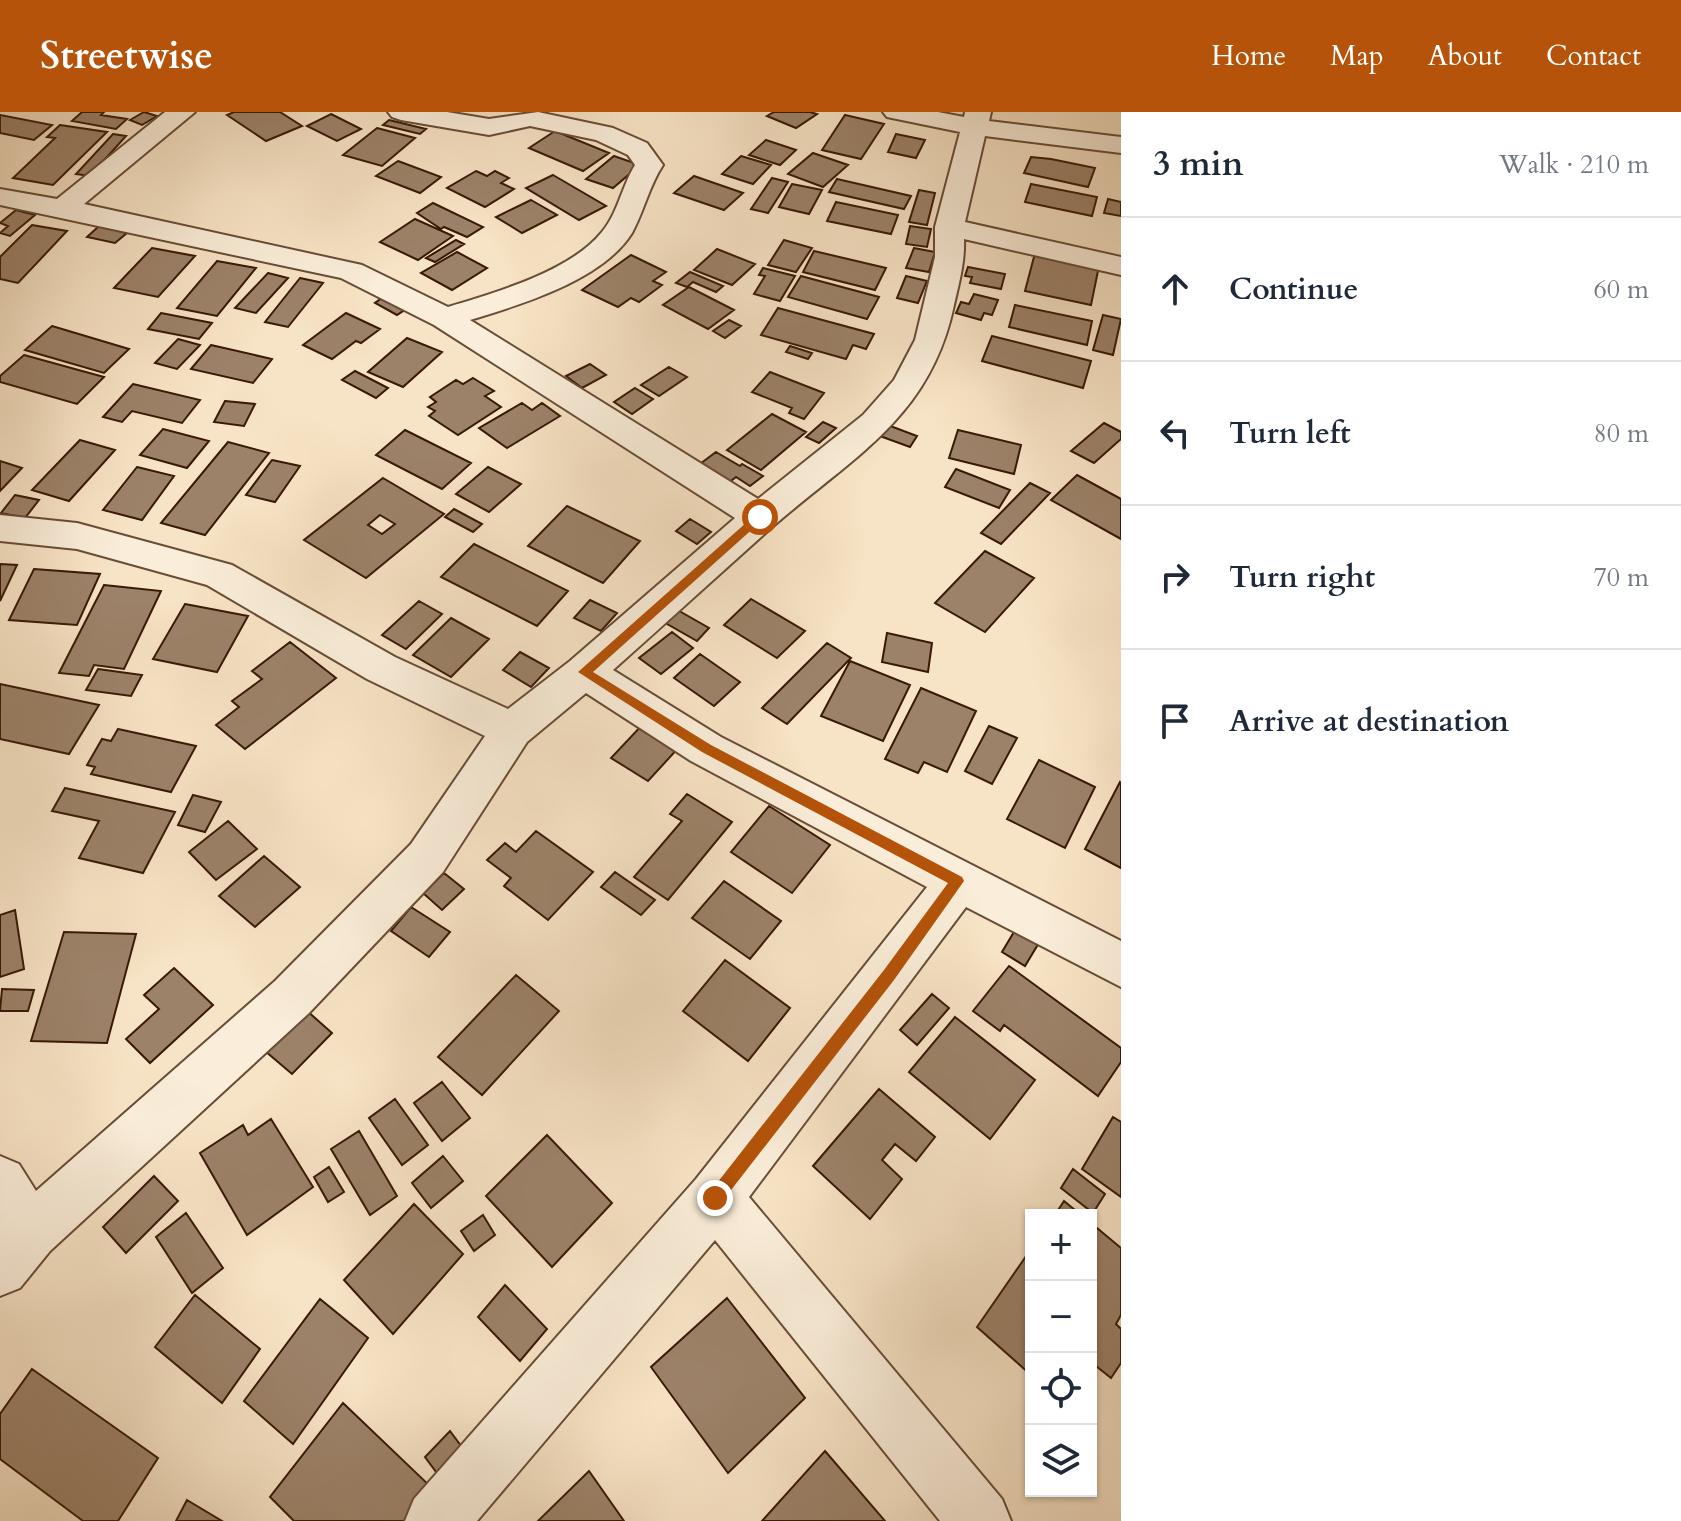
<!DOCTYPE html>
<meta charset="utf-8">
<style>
:root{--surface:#fff;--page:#f2f2f3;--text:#1f2937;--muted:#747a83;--line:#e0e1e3;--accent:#b45309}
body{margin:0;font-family:Cardo,serif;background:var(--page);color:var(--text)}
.controls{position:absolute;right:24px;bottom:24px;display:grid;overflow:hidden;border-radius:0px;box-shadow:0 2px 6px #0004}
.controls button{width:72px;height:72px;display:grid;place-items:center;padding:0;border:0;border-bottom:2px solid var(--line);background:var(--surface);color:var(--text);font:40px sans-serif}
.stop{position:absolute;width:24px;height:24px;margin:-18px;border:6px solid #b45309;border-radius:50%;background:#fff}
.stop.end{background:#b45309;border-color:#fff;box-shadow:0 2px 8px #0008}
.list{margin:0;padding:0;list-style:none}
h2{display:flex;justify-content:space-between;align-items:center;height:104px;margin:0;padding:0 32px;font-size:34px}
h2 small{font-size:26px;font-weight:400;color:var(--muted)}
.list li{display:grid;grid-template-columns:52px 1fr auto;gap:24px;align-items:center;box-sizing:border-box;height:144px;padding:0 32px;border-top:2px solid var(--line)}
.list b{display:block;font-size:30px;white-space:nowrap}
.list em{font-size:26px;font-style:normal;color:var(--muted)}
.icon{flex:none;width:44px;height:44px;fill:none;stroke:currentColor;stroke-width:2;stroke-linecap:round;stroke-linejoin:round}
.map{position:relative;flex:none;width:1121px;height:1409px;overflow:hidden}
header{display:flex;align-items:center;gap:48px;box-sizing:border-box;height:112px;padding:0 40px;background:var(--accent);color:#fff}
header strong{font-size:38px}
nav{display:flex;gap:44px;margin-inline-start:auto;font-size:28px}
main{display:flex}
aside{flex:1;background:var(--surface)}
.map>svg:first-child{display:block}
.building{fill:#9c8269;stroke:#391906;stroke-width:2;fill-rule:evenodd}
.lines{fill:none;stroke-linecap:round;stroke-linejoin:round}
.minor-casing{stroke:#684c36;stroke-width:4}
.minor{fill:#faedd9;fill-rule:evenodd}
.route{fill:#b45309}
</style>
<header>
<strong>Streetwise</strong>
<nav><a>Home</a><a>Map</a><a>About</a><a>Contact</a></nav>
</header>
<main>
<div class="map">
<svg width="1121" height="1409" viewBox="0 0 1121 1409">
<rect width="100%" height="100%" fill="#f7e3c5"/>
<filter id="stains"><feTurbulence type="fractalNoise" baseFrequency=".0025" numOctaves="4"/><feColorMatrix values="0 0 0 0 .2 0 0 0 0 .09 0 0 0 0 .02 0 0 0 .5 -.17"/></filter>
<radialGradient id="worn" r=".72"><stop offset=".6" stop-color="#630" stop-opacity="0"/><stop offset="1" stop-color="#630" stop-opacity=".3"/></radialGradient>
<path class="building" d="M82,0H104L101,3L127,7L116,17L72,9Z
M144,0L157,4L142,13L130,8Z
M234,0H280L302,14L266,29L227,3Z
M774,0H810L817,2L796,16L767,4Z
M331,2L361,17L337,29L307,14Z
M0,3L52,13L34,28L0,21Z
M845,3L884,12L861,47L822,38Z
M389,8L426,17L420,22L383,13Z
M60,13L107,20L53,73L13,66L55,26L47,25Z
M377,16L415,26L382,54L343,43Z
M555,19L609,41L583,59L529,36Z
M113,22L126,24L90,64L76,62Z
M896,22L925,28L916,46L888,40Z
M766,28L796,38L780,53L749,43Z
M813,41L848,53L823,75L788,62Z
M614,44L640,53L613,76L586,67Z
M741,44L771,53L753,72L722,62Z
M1031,45L1051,47L1095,56L1088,75L1024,61Z
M398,49L441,65L420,81L376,64Z
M476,59L487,64L495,59L509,66L501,71L514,77L485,95L447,76Z
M553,63L606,94L579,108L526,76Z
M694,64L743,81L724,98L674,81Z
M772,66L788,70L768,101L751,97Z
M837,67L911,84L904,97L829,80Z
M792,72L822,78L809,102L779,95Z
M1031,72L1097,85L1092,104L1025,90Z
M919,78L935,81L927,113L909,110Z
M1108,87L1121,90V104L1104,101Z
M531,88L557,103L522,121L496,105Z
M836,90L898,103L891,122L827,109Z
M433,91L483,115L467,125L444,115L441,117L417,101Z
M16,98L35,103L10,124L0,121L8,114L0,111Z
M415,107L453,124L418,148L380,130Z
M32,113L67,119L18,171L0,167V145Z
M99,114L127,121L115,131L87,125Z
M910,114L931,117L927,135L906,132Z
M456,128L464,132L435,150L426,146Z
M784,128L812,136L796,160L768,153Z
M152,136L195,144L158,185L114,176Z
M914,136L935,140L929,160L906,156Z
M717,137L755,152L732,173L694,158Z
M814,139L886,156L875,178L803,160Z
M457,140L487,156L452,178L421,161Z
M1035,141L1099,154L1091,193L1025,179Z
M631,143L666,160L653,169L662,173L639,190L631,186L618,195L582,178Z
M217,149L256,156L217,204L177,196Z
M968,155L1005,162L1001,177L970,171L972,165L965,164Z
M763,156L795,164L780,189L754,182L765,164L759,163Z
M690,160L723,174L716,180L693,170L687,175L676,171Z
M268,161L288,166L256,201L235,196Z
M801,164L879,185L867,207L788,185Z
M906,164L927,169L918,191L897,186Z
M300,166L323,171L288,215L265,210Z
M689,175L734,198L708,217L663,193Z
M974,182L998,188L992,203L984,201L981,208L956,201L961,190L969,192Z
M386,183L409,195L397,203L375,191Z
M1015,193L1092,209L1087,233L1009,215Z
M778,196L874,222L866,237L853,233L846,247L761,223Z
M161,201L212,211L199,227L148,217Z
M346,201L380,217L361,231L356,229L332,247L303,233Z
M1103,203L1121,207L1113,243L1093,238Z
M729,208L741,214L725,226L713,219Z
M52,214L129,237L104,261L25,238Z
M992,224L1091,249L1083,276L982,249Z
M407,226L442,240L403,275L368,260Z
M178,227L200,233L177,257L155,251Z
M211,233L272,247L253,271L191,257Z
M790,234L812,241L808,247L786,240Z
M24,243L104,265L77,292L0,270V264Z
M590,252L606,263L582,276L566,264Z
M669,255L687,265L659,284L641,273Z
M355,259L388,276L376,286L342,268Z
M770,260L824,281L804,307L789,301L792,296L752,280Z
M473,266L494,279L485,284L501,295L458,323L429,304L435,299L428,295L436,290L430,285L456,268L463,272Z
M133,272L200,288L182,311L132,299L122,310L103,305Z
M635,276L653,287L632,302L614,290Z
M225,289L255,292L244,314L214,310Z
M522,291L532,298L542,291L560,304L507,336L479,316Z
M772,302L806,320L761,358L727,338Z
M823,310L836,316L819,331L806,325Z
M1104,311L1121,320V327L1094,351L1071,339Z
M885,312L917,324L910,335L877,323Z
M163,317L209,329L187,356L140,343Z
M405,318L471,351L442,377L376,343Z
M958,318L1021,333L1014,362L949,346Z
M80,328L115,338L69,389L32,378Z
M228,330L269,341L205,423L161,411Z
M716,340L740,354L742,352L763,364L750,374L736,365L726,373L700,352Z
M272,348L300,354L275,390L246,383Z
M0,349L22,356L0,379Z
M137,355L174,364L142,408L103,398Z
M488,355L521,372L489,400L456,382Z
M956,357L1010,378L999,396L945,375Z
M1077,363L1121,387V427L1051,388Z
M383,366L444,402L366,466L304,428ZM380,403L395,412L382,422L368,413Z
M1030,371L1050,381L1001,432L981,421Z
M15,383L39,388L25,406L1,401Z
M567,394L640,429L603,471L528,434Z
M454,397L482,412L473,420L445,405Z
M690,407L711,420L697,432L676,419Z
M474,432L568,479L537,514L441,465Z
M985,439L1034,466L985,520L935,491Z
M0,452L17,453L0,489Z
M34,457L100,462L77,513L9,508Z
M104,473L161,479L124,557L94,553L89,564L59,561Z
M751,487L805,519L777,546L724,513Z
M590,488L617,501L601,519L574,506Z
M419,489L442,502L406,537L382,523Z
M185,492L248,504L217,560L153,547Z
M674,496L709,516L697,529L662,509Z
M451,506L489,527L451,565L413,543Z
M672,520L693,536L661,562L639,546Z
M887,521L932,531L928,560L882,550Z
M290,530L336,566L245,637L216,613L239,595L232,589L262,567L252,559Z
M827,531L851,546L787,612L762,596Z
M520,540L549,556L531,575L503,558Z
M700,542L740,570L714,594L674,566Z
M850,549L910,573L883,629L821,604Z
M98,557L142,563L131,584L86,578Z
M0,572L99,593L69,642L0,627Z
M921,576L976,599L947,660L924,650L918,661L885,647Z
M644,611L681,633L648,669L611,646Z
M989,614L1017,626L992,672L965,659Z
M118,617L196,634L171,680L91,662L95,655L87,653L102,627L111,629Z
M1039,648L1095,675L1065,736L1007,707Z
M1120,670L1121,671V756L1085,737Z
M65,676L175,700L143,761L79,746L99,709L52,699Z
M687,682L732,710L668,788L634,765L682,709L670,702Z
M193,683L221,690L205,720L178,713Z
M769,694L830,733L792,781L731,740Z
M228,709L257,737L216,768L189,740Z
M536,719L593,760L548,808L504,774L511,766L487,748L505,731L516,740Z
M264,744L300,775L255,815L219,784Z
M615,760L655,788L641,803L601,775Z
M444,761L464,777L442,798L423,781Z
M724,769L781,809L750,847L692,806Z
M411,795L450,820L429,845L391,819Z
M15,798L24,857L0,865V803Z
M1017,815L1040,829L1025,854L1002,840Z
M64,820L136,822L107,931L31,929Z
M725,848L790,896L748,949L683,899Z
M1009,854L1121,936V950L1098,984L1004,913L1000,919L973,899Z
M174,856L213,893L150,951L126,927L159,897L144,883Z
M516,863L559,899L482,983L438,945Z
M2,877L34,878L28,899H0Z
M932,882L949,896L917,933L900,918Z
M306,898L332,921L292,962L265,939Z
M955,905L1035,968L990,1027L909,960Z
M442,970L470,1006L442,1029L414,991Z
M879,977L935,1025L916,1049L895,1032L882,1048L902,1067L870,1107L813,1054Z
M395,987L428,1033L402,1053L369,1006Z
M1113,1005L1121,1010V1085L1082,1057Z
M271,1007L313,1075L247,1123L200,1041L243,1013L248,1023Z
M359,1019L397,1084L370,1103L331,1037Z
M547,1023L612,1091L552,1155L486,1084Z
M443,1044L463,1069L431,1096L412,1071Z
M329,1055L344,1080L328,1090L314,1065Z
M1073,1057L1105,1082L1093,1101L1061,1076Z
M154,1064L178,1089L126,1141L103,1115Z
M1064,1089L1081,1103H1055Z
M414,1092L463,1142L393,1222L344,1168Z
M186,1101L223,1156L192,1181L156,1125Z
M483,1103L495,1123L474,1139L461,1119Z
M1091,1111L1121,1136V1203L1116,1212L1121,1217V1251L1111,1266L1091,1250Z
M1031,1137V1263L977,1215Z
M505,1173L547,1217L520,1249L478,1205Z
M195,1183L260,1237L222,1291L155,1235Z
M727,1186L805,1286L728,1361L651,1255Z
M320,1187L368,1226L293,1332L244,1289Z
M32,1257L158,1346L118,1409H83L0,1347V1302Z
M343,1291L432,1376L408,1409H294L270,1385Z
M450,1319L470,1346L445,1372L425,1345Z
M825,1339L885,1409H762Z
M589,1359L624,1409H538Z
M187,1388L222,1409H176Z"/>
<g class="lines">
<g class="minor-casing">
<path id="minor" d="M165,0H195L84,92L362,153L448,195C495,181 571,159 602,120C618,101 622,74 635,53L628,43L596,28L530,14L489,23L401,8L392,5L388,0H447L489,7L538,0L613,16L647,31L663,53C649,74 644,99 632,121C603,168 520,193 470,208L758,387L863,303L894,268L915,228L935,145V115L960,20L887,5L883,0H938L964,5L965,0H991L989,9L1121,25V41L985,24L965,110L1121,145V163L964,127C965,150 959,171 954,193C930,307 852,345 771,416C718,463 666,511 613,558L721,625L1121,829V875L966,795L749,1085L1002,1387L1011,1409H940L715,1128L477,1409H405L414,1387L696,1067L927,775L691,649L586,581L527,630L443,760L309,901L50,1139L20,1176L0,1184V1044L19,1052L36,1079L275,869L411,732L485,624L367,567L207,473L77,437L0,429V403L77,411L232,453L395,545L508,597L570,549L735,406L434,213L341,166L0,93V77L57,87Z"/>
</g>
<use href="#minor" class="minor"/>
</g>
<path class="route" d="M756,402L766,405L593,560L711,633L962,765L964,769L894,868L721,1091L715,1094L707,1086L710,1080L884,858L948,771L702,640L578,560Z"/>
<rect width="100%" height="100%" filter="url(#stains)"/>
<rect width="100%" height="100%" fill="url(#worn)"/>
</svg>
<div class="controls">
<button>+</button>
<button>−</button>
<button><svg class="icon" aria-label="locate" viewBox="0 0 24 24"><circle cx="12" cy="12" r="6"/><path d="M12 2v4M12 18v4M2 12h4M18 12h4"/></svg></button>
<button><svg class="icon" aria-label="layers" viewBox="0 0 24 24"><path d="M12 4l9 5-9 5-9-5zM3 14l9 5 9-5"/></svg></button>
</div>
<div class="stop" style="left:760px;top:405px"></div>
<div class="stop end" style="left:715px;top:1086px"></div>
</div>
<aside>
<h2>3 min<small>Walk · 210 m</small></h2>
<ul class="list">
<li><svg class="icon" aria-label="ahead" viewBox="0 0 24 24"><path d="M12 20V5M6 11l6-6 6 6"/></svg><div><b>Continue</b></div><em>60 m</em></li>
<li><svg class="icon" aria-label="left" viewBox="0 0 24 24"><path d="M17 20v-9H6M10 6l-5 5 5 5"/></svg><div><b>Turn left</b></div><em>80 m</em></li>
<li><svg class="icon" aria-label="right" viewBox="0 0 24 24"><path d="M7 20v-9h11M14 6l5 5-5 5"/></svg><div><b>Turn right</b></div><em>70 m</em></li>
<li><svg class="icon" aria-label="arrive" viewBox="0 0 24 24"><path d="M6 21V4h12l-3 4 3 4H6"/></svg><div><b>Arrive at destination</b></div></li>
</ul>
</aside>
</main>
